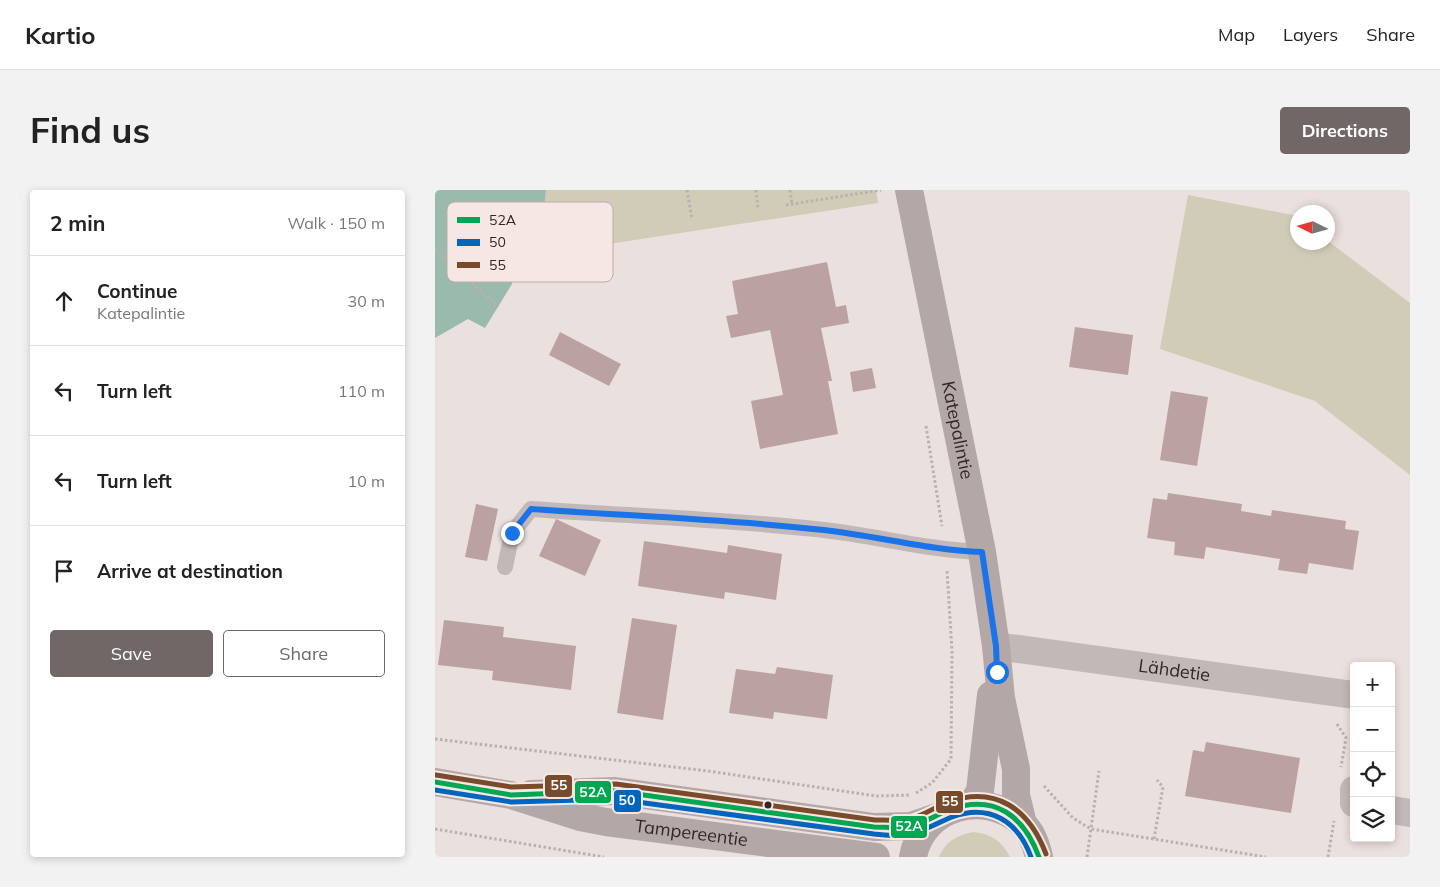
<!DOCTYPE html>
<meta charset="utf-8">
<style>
:root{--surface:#fff;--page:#f2f2f2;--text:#222;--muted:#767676;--line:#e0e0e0;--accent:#726767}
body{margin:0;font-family:Mulish,sans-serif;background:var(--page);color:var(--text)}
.controls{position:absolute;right:15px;bottom:15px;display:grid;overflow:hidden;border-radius:5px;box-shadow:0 2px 8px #0003}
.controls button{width:45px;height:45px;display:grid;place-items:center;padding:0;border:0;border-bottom:1px solid var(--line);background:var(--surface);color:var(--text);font:25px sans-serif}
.compass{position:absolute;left:855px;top:15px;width:45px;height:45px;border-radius:50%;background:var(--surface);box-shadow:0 2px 8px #0003;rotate:275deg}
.stop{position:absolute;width:15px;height:15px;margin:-11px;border:4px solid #1a73e8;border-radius:50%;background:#fff}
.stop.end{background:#1a73e8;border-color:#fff;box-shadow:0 1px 5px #0008}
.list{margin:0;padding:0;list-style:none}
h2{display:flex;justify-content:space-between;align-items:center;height:65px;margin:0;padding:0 20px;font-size:21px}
h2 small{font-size:16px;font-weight:400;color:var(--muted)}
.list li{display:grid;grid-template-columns:32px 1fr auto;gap:15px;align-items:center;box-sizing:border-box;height:90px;padding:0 20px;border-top:1px solid var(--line)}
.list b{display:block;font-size:19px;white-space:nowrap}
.list p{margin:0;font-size:16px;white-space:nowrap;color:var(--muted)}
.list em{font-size:16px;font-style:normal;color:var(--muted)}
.actions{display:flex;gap:10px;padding:15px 20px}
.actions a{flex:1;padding:11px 0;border:1px solid var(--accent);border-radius:5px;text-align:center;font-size:18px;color:var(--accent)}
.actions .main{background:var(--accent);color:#fff}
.icon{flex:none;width:28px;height:28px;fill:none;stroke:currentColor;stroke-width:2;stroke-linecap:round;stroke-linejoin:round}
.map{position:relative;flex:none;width:975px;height:667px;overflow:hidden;border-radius:5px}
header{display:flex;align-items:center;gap:30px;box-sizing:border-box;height:70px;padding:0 25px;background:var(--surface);border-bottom:1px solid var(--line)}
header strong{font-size:24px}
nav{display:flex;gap:28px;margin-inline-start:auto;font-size:18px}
.intro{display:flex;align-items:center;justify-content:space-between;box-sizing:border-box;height:120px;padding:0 30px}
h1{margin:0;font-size:35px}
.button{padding:12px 22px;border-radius:5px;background:var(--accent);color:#fff;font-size:18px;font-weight:700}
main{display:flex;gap:30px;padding:0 30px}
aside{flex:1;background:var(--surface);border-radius:5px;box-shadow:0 2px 8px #0003}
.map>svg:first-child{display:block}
.green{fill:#d1ccb8}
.water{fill:#9bbaae}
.building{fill:#bca1a3}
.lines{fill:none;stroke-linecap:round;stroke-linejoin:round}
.path{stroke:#bbb0b0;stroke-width:3;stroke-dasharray:2.5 2.5;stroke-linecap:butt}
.lane{stroke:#c2b8b7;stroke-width:16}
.street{stroke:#c2b8b7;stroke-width:28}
.secondary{stroke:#b3a8a7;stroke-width:28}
.bus-1-casing{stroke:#f7e7e4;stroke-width:9}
.bus-2-casing{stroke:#f7e7e4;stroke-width:9}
.bus-3-casing{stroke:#f7e7e4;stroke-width:9}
.bus-1{stroke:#00a651;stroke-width:5}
.bus-2{stroke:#0065bd;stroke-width:5}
.bus-3{stroke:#7a4b2a;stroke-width:5}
.route{stroke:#1a73e8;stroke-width:6}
.bus-dot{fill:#322627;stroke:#f7e7e4;stroke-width:2}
.labels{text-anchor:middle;stroke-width:5;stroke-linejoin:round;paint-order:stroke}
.street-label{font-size:18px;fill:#322627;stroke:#f7e7e4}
.key{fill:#f7e7e4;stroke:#bcadab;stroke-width:1}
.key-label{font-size:14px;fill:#322627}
.line-badge{stroke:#f7e7e4;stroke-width:2}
.badge-label{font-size:14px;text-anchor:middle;font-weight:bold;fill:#fff}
</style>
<header>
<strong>Kartio</strong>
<nav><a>Map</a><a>Layers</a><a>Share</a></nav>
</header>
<div class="intro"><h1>Find us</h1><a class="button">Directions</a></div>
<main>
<aside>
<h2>2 min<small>Walk · 150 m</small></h2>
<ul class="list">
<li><svg class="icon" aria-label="ahead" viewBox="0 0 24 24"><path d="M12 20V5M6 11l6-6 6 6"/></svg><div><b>Continue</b><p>Katepalintie</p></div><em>30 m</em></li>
<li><svg class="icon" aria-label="left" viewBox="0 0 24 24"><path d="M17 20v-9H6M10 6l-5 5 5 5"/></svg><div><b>Turn left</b></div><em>110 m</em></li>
<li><svg class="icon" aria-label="left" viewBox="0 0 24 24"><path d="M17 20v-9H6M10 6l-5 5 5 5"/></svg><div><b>Turn left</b></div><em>10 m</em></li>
<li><svg class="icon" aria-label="arrive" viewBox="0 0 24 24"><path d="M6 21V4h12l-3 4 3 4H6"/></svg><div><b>Arrive at destination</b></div></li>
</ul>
<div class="actions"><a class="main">Save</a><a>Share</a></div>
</aside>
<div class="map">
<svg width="975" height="667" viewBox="0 0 975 667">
<rect width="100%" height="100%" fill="#eae0dd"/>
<path class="green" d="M111,0H441L443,13L82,68C103,41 107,34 111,0Z
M753,5L858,25L862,28V52L893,51L975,113V285L880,211L725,159Z
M539,642C556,644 567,651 575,667H504C511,651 522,645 539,642Z"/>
<path class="water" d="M0,0H111L108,28L97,49L82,68L77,94L50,138L33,129L0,148Z"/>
<path class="building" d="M392,72L401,117L411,115L414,133L386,138L397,191H393L403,244L325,259L316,211L348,205L335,140L296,148L291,126L303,124L297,91Z
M640,137L698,145L693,185L634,177Z
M125,142L186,174L174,196L114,165Z
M437,178L441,198L418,202L415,182Z
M736,201L773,207L762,276L725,270Z
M733,303L807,314L806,321L836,326L837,320L911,331L910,339L924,341L918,380L874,373L872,384L843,380L845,369L771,357L769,369L739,365L740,352L712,348L718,308L732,310Z
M41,314L63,319L52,371L30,367Z
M121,329L166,350L150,386L104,366Z
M209,351L292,363L293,355L347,364L341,410L290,402L289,409L203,396Z
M197,428L242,435L228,530L182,523Z
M9,430L69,437L68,447L141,456L136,500L57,490L58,481L3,475Z
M342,477L398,485L392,529L339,522L338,529L294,523L301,479L340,484Z
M771,552L865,568L856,623L750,606L758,560L769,562Z"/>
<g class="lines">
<path class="path" d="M252,0L257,29
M321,0L323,19
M355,0L357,14
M351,15L446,0
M0,59L63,117
M491,236L507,336
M902,534L911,548L906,577
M0,549L273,581L441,606L476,605
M609,596L638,628L656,639L831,667
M481,603L497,593L516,569L517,461L512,380
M0,639L169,667
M719,649L728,597L722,590
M652,667L664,581
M893,667L899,631"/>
<path class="lane" d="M70,377L77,343L96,319C194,326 291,329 389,340C442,346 493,360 547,362"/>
<g class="street">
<path id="s1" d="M561,456L919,505"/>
<path d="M919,600V613"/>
<path d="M956,620L975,623"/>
</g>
<g class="secondary">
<path id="s2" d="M474,0L547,362L561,456L566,508L581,579V605L588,634"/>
<path id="s3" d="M0,592L76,605L145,627L171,632L441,667"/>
<path d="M96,604L180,601L439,637L476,636L502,627"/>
<path d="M537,614L545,601L556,505"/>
<path d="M478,667C487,616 550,599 587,633C597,642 601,654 604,667"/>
</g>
<g class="bus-1-casing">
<path id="bus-1" d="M0,592L76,605L180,601L439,637C452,637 465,639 477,636C491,632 503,624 516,619C560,604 589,626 604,667"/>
</g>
<g class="bus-2-casing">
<path id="bus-2" d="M0,600L76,612L180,609L439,644C452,645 465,647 478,643C492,640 504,632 517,627C554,613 583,631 596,667"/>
</g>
<g class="bus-3-casing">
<path id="bus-3" d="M1,585L76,597L181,594L440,630C451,630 463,631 474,629C488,626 500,617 513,612C561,595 594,619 611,664"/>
</g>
<use href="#bus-1" class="bus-1"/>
<use href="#bus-2" class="bus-2"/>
<use href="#bus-3" class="bus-3"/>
</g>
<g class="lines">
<path class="route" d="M77,343L96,319C194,326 291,329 389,340C442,346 493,360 547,362L561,456L562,482"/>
</g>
<circle class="bus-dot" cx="333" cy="615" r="4.5"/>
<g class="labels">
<g class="street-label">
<text dy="6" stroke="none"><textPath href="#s2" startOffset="245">Katepalintie</textPath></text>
<text dy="6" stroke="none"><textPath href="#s1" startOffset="180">Lähdetie</textPath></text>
<text dy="6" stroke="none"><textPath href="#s3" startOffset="262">Tampereentie</textPath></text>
</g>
</g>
<rect x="12" y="12" width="166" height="80" rx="8" class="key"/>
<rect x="22" y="27" width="23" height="6" fill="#00a651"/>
<rect x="22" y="49" width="23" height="7" fill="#0065bd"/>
<rect x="22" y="72" width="23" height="6" fill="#7a4b2a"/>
<g class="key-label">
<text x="54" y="35">52A</text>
<text x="54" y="57">50</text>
<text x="54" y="80">55</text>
</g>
<g class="line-badge">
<rect x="109" y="584" width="29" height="24" rx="5" fill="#7a4b2a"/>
<rect x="139" y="590" width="38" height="24" rx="5" fill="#00a651"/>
<rect x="178" y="599" width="29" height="24" rx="5" fill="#0065bd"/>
<rect x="500" y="600" width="29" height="24" rx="5" fill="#7a4b2a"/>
<rect x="455" y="625" width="38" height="24" rx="5" fill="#00a651"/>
</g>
<g class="badge-label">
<text x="124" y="600">55</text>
<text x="158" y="607">52A</text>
<text x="192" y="615">50</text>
<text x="515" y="616">55</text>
<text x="474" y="641">52A</text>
</g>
</svg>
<div class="controls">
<button>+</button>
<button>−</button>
<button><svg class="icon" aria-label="locate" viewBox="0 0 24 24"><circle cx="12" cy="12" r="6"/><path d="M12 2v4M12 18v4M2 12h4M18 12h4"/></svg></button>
<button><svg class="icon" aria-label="layers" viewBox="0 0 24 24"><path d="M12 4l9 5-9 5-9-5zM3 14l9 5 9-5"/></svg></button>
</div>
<svg class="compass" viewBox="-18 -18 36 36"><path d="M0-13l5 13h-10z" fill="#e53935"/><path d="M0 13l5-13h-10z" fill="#767676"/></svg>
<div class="stop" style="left:562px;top:482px"></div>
<div class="stop end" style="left:77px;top:343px"></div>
</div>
</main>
